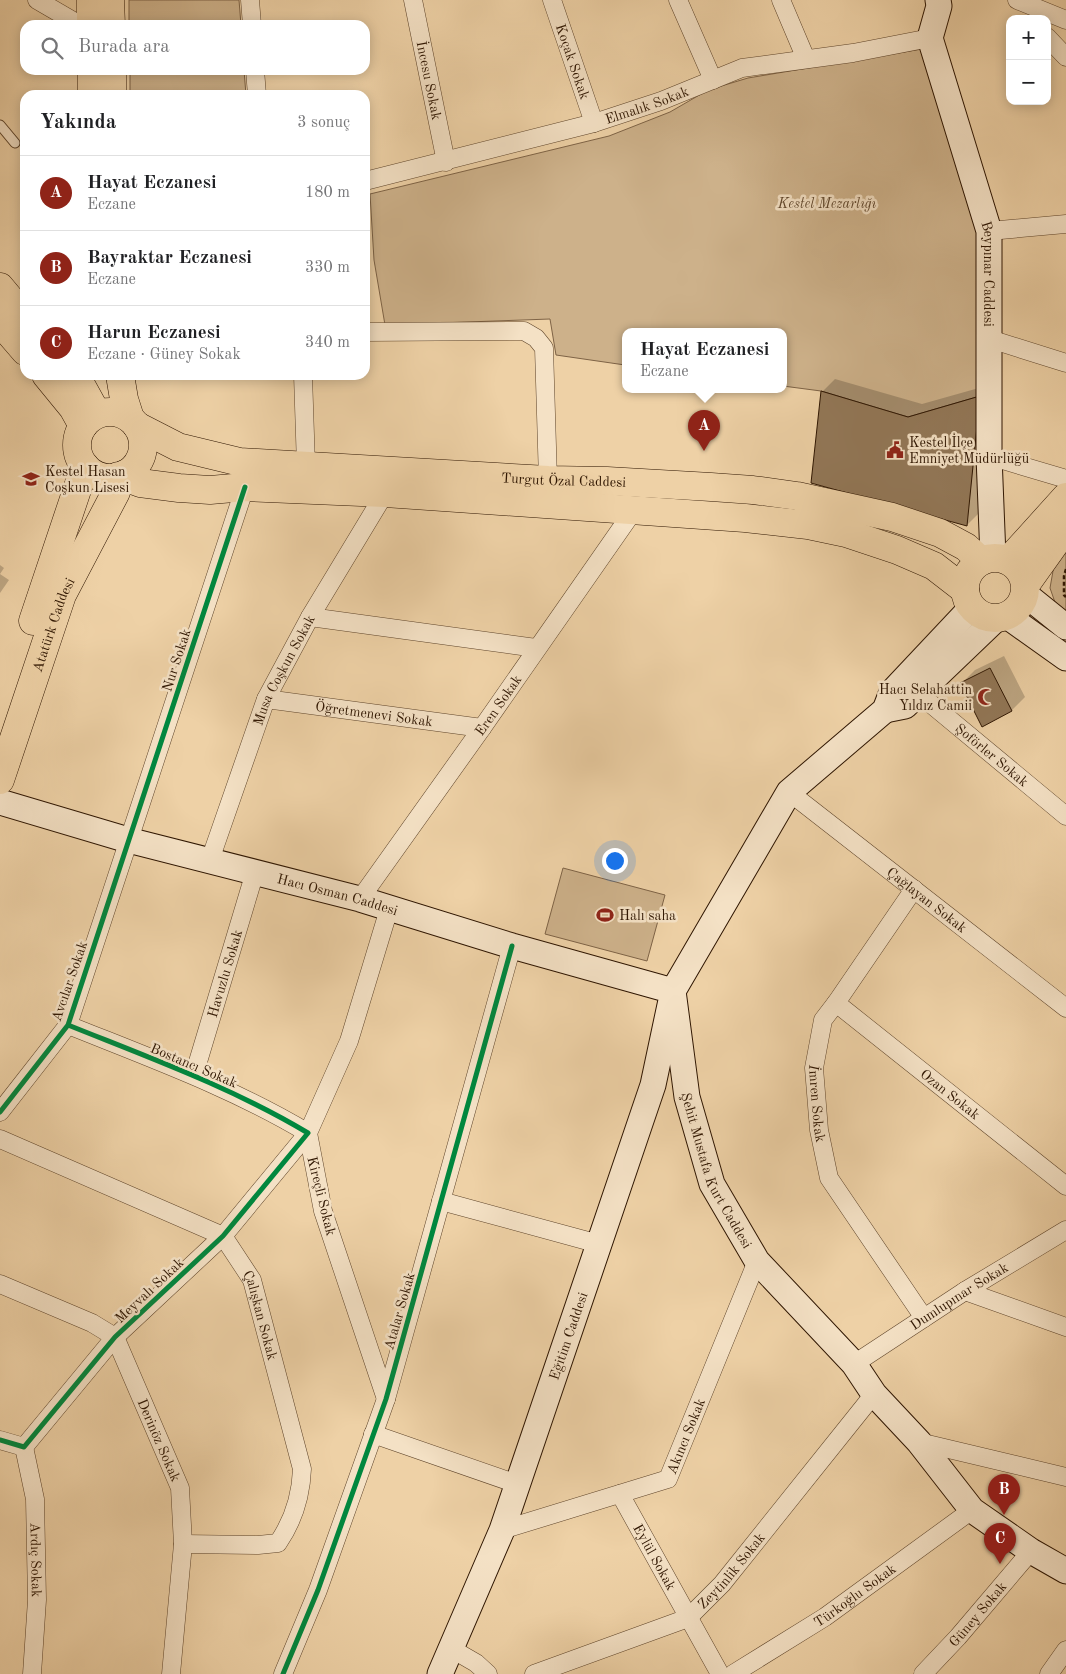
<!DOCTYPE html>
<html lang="tr">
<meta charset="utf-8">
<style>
:root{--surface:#fff;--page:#f2f2f2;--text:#202124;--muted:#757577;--line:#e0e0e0;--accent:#8f2418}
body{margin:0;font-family:"Old Standard TT",serif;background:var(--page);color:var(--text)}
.controls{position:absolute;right:15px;top:15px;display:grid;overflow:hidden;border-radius:10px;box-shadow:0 2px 12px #0003}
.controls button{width:45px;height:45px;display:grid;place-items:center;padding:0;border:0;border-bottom:1px solid var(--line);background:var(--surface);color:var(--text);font:25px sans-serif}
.you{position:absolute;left:614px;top:860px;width:18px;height:18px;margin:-12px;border:4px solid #fff;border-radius:50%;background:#1a73e8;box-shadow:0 0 0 8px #1a73e833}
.badge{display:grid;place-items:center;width:32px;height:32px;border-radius:50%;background:var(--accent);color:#fff;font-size:16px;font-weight:700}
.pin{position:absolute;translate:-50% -41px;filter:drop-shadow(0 1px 2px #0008)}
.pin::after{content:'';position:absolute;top:26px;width:18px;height:15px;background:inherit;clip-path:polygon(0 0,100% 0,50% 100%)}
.popup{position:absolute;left:622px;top:328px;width:165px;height:65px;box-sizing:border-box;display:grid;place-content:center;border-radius:10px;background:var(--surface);filter:drop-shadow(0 1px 4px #0005);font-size:16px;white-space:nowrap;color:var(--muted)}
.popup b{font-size:19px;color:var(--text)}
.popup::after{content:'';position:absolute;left:50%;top:100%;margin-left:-10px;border:10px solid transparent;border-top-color:var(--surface)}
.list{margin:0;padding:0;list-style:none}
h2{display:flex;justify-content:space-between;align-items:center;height:65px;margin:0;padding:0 20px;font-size:21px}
h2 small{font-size:16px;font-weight:400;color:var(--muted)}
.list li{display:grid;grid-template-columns:32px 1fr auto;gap:15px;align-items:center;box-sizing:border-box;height:75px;padding:0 20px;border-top:1px solid var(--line)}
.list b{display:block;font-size:19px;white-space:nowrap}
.list p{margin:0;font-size:16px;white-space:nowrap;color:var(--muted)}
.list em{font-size:16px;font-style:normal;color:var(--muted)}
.icon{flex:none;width:28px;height:28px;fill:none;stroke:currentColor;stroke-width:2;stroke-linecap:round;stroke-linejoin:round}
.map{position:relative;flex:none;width:1066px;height:1674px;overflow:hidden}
.search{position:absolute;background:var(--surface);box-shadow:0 2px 12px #0003;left:20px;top:20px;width:350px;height:55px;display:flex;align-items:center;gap:12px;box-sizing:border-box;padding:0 18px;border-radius:15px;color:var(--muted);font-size:19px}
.panel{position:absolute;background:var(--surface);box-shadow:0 2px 12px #0003;left:20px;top:90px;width:350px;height:290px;border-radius:15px}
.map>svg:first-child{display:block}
.green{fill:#cdb18a;stroke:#7e6346}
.shadow{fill:#0003}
.building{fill:#927757;stroke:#2e1501}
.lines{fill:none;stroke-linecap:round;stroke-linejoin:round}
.service-casing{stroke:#5e442a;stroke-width:11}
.minor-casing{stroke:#5e442a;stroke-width:19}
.secondary-casing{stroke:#2e1501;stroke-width:27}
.primary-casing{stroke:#2e1501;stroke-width:29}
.path{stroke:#2e1501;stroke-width:2.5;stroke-dasharray:4 2.5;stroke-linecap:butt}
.service{stroke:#f4e1c5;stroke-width:9}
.minor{stroke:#f4e1c5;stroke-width:18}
.secondary{stroke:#f4e1c5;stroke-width:25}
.primary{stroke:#eed1a6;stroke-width:28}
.cycleway-casing{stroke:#f4e1c5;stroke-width:8}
.cycleway{stroke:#00873e;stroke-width:5}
.labels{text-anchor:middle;stroke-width:5;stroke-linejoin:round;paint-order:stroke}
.street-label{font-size:14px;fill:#2e1501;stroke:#f4e1c5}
.park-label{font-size:14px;font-style:italic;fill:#5e442a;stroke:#f4e1c5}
.poi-label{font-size:14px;fill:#2e1501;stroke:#f4e1c5;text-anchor:start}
</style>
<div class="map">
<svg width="1066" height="1674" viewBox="0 0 1066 1674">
<rect width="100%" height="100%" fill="#eed1a6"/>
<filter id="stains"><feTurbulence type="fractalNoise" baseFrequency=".004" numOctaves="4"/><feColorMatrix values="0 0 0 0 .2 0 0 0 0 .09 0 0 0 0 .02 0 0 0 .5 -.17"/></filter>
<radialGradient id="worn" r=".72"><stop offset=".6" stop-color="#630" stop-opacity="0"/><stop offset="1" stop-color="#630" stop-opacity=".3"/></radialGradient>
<path class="green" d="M129,0H239L241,25H129Z
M922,49L981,233L980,396L908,417L821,391L783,386V332H625V365L556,355L550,319L385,325L374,260L370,194L609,136L670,112L708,90L748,78Z
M130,70H244L246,95H130Z
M1066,544V617L1058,611L1050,588L1056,554Z
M563,868L665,895L647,961L545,934Z"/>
<path class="shadow" d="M835,379L922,404L993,384L980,512L967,525L822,392Z
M0,565L4,568L0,574Z
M0,574L9,580L0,593Z
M1004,656L1025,697L1012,710L982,725L962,683L975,670Z"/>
<path class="building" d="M821,391L908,417L980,396L967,526L811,483Z
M990,668L1012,711L982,727L960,683Z"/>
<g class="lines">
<g class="service-casing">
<path id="service" d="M0,125L15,143"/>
</g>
<g class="minor-casing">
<g id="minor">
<path d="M37,0L80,25"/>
<path d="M250,0L252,25"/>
<path id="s1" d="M413,0L446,162"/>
<path id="s2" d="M552,0L594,123"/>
<path d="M678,0L713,80"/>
<path d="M781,0L806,59"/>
<path d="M1017,0L1066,20"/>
<path d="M1047,37L1066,57"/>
<path d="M255,70L257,95"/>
<path id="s3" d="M365,181L594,123L661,101L742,68L853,53L930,38"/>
<path d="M989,231L1066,224"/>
<path d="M365,332L524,331L536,338L544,348L548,480"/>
<path d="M990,339L1066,363"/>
<path d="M303,375L306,466"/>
<path d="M989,456L1066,479"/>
<path d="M310,617L536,648"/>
<path id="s4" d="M919,694L1066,816"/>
<path id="s5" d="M266,699L482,728"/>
<path id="s6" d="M789,792L1066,1008"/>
<path id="s7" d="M210,860L266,699L310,617L385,493"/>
<path id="s8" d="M914,889L836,1003L823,1020L814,1068L819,1130L829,1178L924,1318"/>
<path id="s9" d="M360,899L482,728L634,510"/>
<path id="s10" d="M836,1003L1066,1186"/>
<path id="s11" d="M194,1075L255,872"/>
<path d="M0,1112L68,1025L245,487"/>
<path id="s12" d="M0,1139L223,1236L252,1280L302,1469C301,1496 293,1521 278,1543L258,1545L183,1544"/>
<path d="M441,1201L599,1244"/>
<path id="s13" d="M0,1284L92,1323L115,1337L180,1488L183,1544L171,1674"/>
<path d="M965,1291L1066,1327"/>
<path id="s14" d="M854,1364L965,1291L1066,1230"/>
<path d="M386,1399L323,1211L308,1133L349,1041L389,909"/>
<path d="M373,1434L517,1484"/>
<path d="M0,1440L24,1447L115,1337L223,1236L308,1133C233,1088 150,1058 68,1025"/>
<path d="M919,1442L1066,1477"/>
<path id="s15" d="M24,1447L35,1499L37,1600L32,1674"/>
<path id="s16" d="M620,1494L720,1674"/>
<path id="s17" d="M502,1530L668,1479L757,1261"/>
<path d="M450,1648L476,1663L488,1674"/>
<path d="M283,1674L318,1590L386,1399L512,946"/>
<path id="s18" d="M534,1674L688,1618L722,1584L874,1394"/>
<path id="s19" d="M733,1674L825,1617L972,1510"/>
<path id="s20" d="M923,1674L958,1637L1031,1551"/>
<path d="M1049,1674L1066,1650"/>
</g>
</g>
<g class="secondary-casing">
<g id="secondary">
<path id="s21" d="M938,0L939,6L930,38L989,231V456L993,557"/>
<path d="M1025,594L1066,627"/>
<path id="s22" d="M972,607L892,692L885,710L789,792L673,991L687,1097L712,1184L757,1261L854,1364L874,1394L919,1442L972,1510L1031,1551L1066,1571"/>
<path d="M1007,616L1066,658"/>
<path d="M885,710L905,706L997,618"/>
<path id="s23" d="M0,802L128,840L360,899L512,946L673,991L653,1085L502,1530L440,1674"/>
</g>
</g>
<g class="primary-casing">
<g id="primary">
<path d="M91,0V25"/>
<path d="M110,0L111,25"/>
<path d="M92,70V95"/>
<path d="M112,70V95"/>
<path d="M0,287L25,317"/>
<path d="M0,322L25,351"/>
<path d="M46,375L73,408L83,426"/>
<path d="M73,375L81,385L97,414"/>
<path d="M120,375L124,399L130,418"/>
<circle cx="110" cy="445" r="33"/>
<path id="s24" d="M137,426L178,447L240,462L548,480L607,481L711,487L753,490L797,496L892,517L940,533L966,547L981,561"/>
<path d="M125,474L132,480L140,483L179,488L210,490L245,487L385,493L745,518L808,525L846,533L897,550L934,566L965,590"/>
<circle cx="995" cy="588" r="30"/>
<path d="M1009,560L1066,497"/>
<path d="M1026,584L1066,528"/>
<path d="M33,621L85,466"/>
<path id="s25" d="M0,780L62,595L116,492L118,476"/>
</g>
</g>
<path class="path" d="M1066,569L1064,576V595L1066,597"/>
<use href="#service" class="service"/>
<use href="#minor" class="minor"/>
<use href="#secondary" class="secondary"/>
<use href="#primary" class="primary"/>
<g class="cycleway-casing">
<path id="cycleway" d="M0,1112L68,1025L245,487
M0,1440L24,1447L115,1337L223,1236L308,1133C233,1088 150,1058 68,1025
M283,1674L318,1590L386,1399L512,946"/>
</g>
<use href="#cycleway" class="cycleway"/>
</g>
<defs>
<g id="civic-bare" transform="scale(1.35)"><path d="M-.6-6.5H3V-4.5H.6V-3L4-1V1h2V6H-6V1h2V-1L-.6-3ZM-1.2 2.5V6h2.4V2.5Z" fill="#8f2418" stroke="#f4e1c5" stroke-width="2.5" paint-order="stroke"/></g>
<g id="school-bare" transform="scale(1.35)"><path d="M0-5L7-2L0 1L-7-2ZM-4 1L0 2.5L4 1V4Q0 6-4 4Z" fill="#8f2418" stroke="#f4e1c5" stroke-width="2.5" paint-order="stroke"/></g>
<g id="mosque-bare" transform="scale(1.35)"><path d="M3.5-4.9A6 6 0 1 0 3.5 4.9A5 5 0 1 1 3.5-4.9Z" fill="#8f2418" stroke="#f4e1c5" stroke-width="2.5" paint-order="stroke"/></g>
<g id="stadium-bare" transform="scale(1.35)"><path d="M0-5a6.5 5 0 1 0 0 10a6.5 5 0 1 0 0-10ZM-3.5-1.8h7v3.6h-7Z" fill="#8f2418" stroke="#f4e1c5" stroke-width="2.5" paint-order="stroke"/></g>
</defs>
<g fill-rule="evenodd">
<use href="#civic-bare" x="895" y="450"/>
<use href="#school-bare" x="31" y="479"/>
<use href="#mosque-bare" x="986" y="697"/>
<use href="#stadium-bare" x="605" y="915"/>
</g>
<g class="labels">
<g class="street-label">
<text dy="5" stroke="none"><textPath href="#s2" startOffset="65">Koçak Sokak</textPath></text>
<text dy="5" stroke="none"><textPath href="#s1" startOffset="82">İncesu Sokak</textPath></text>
<text dy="5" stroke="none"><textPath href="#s3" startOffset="292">Elmalık Sokak</textPath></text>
<text dy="5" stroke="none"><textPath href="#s21" startOffset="284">Beypınar Caddesi</textPath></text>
<text dy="5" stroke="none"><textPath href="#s24" startOffset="434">Turgut Özal Caddesi</textPath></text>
<text dy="5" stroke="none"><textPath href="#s25" startOffset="164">Atatürk Caddesi</textPath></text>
<text transform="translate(176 660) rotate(-72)" y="5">Nur Sokak</text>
<text dy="5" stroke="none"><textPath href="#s7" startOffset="204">Musa Coşkun Sokak</textPath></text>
<text dy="5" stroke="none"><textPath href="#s9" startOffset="238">Eren Sokak</textPath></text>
<text dy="5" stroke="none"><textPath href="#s5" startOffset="109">Öğretmenevi Sokak</textPath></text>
<text dy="5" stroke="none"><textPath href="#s4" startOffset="95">Şoförler Sokak</textPath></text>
<text dy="5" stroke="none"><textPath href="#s23" startOffset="350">Hacı Osman Caddesi</textPath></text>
<text dy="5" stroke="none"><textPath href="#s6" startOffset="175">Çağlayan Sokak</textPath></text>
<text dy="5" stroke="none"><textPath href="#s11" startOffset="106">Havuzlu Sokak</textPath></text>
<text transform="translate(69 981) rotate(-71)" y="5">Avcılar Sokak</text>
<text transform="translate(194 1065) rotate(23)" y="5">Bostancı Sokak</text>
<text dy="5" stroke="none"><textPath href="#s10" startOffset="146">Ozan Sokak</textPath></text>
<text dy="5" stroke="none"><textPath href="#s8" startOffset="244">İmren Sokak</textPath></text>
<text dy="5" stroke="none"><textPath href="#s22" startOffset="679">Şehit Mustafa Kurt Caddesi</textPath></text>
<text transform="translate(322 1196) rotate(76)" y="5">Kireçli Sokak</text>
<text transform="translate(149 1290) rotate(-43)" y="5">Meyvalı Sokak</text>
<text dy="5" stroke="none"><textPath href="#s14" startOffset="125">Dumlupınar Sokak</textPath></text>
<text transform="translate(399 1311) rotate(-74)" y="5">Atalar Sokak</text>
<text dy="5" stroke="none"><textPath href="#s12" startOffset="332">Çalışkan Sokak</textPath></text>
<text transform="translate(568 1336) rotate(-71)" y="5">Eğitim Caddesi</text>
<text dy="5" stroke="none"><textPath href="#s17" startOffset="220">Akıncı Sokak</textPath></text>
<text dy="5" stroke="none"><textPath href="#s13" startOffset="239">Derinöz Sokak</textPath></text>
<text dy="5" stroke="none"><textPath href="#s16" startOffset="72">Eylül Sokak</textPath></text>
<text dy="5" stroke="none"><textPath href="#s15" startOffset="114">Ardıç Sokak</textPath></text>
<text dy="5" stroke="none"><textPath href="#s18" startOffset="228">Zeytinlik Sokak</textPath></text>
<text dy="5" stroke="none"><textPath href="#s19" startOffset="145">Türkoğlu Sokak</textPath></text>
<text dy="5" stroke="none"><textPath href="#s20" startOffset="81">Güney Sokak</textPath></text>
</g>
<g class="park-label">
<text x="827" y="208">Kestel Mezarlığı</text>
</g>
<g class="poi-label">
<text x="909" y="447">Kestel İlçe<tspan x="909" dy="16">Emniyet Müdürlüğü</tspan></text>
<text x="45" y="476">Kestel Hasan<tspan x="45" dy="16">Coşkun Lisesi</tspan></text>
<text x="972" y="694" text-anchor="end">Hacı Selahattin<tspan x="972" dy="16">Yıldız Camii</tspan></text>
<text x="619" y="920">Halı saha</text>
</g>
</g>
<rect width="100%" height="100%" filter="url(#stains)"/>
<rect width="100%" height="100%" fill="url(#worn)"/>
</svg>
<div class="controls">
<button>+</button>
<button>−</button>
</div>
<div class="you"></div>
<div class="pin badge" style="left:704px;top:451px">A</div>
<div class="popup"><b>Hayat Eczanesi</b>Eczane</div>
<div class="pin badge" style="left:1004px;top:1515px">B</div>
<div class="pin badge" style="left:1000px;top:1564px">C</div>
<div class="search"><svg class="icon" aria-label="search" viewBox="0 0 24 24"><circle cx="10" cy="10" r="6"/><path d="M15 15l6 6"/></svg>Burada ara</div>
<section class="panel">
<h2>Yakında<small>3 sonuç</small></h2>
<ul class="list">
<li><span class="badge">A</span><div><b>Hayat Eczanesi</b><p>Eczane</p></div><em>180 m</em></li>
<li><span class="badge">B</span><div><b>Bayraktar Eczanesi</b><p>Eczane</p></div><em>330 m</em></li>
<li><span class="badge">C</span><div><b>Harun Eczanesi</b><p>Eczane · Güney Sokak</p></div><em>340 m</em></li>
</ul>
</section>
</div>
